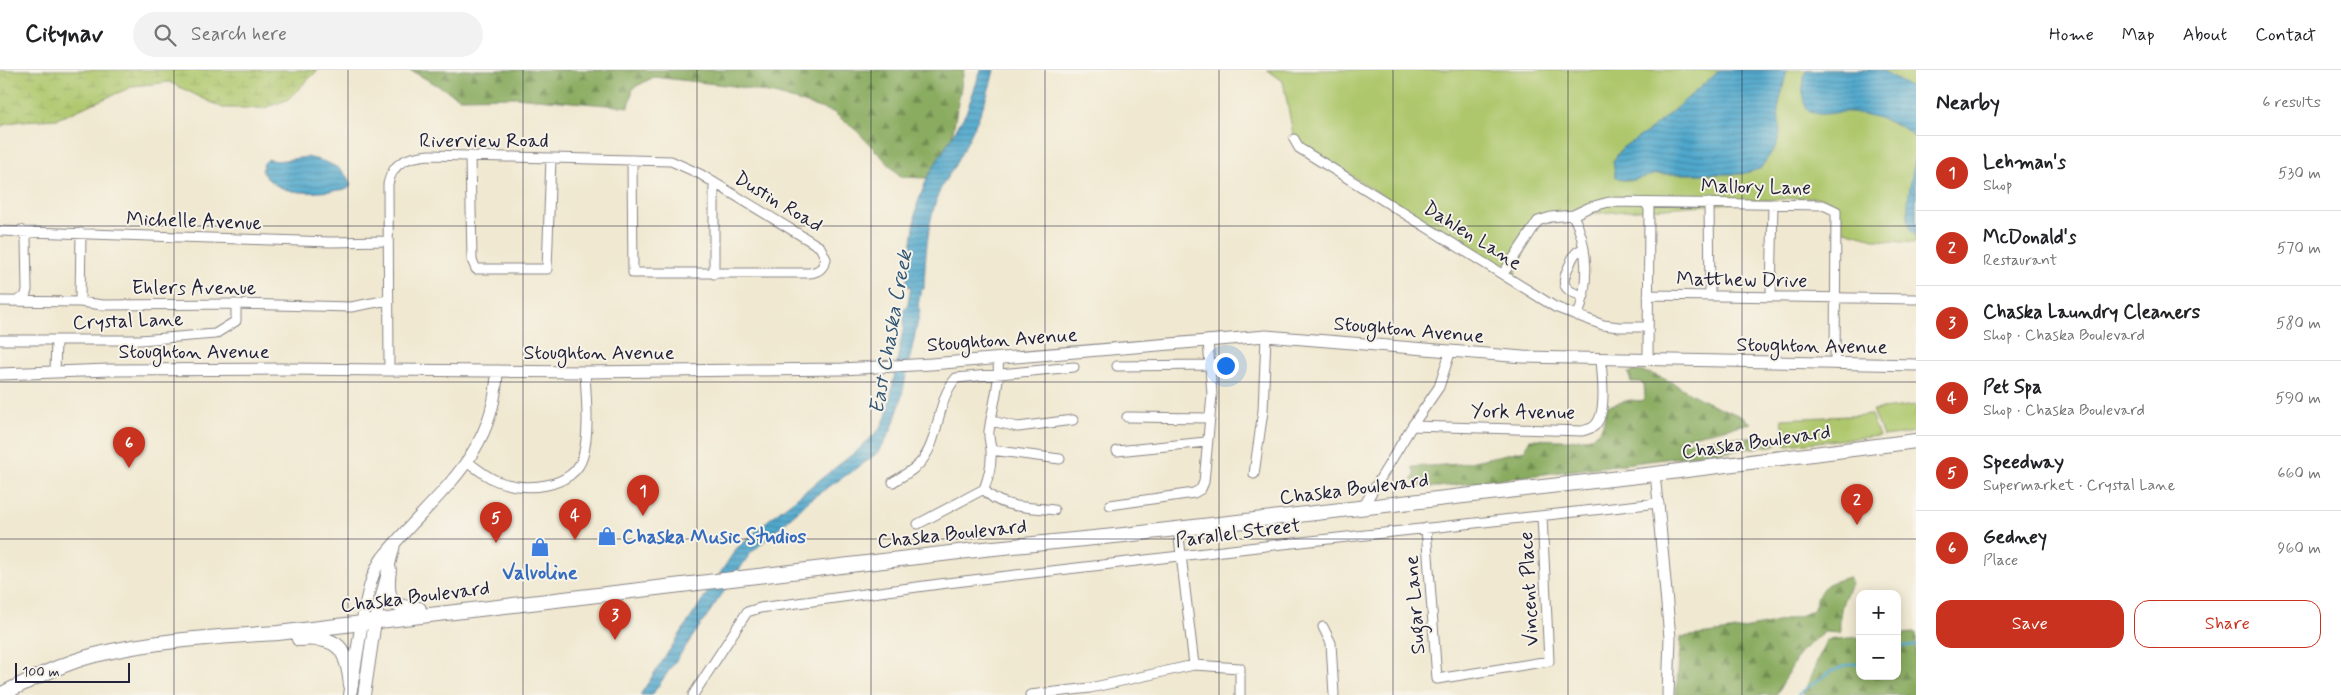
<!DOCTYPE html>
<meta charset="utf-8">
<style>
:root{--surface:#fff;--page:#f2f2f2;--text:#202124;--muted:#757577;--line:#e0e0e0;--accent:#c8321e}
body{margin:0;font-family:Mynerve,sans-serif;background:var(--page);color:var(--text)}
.controls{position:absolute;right:15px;bottom:15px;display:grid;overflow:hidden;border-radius:10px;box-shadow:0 2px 12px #0003}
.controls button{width:45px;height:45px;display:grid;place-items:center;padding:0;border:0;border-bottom:1px solid var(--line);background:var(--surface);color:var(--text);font:25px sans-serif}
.scale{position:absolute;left:15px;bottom:12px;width:115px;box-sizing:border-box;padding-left:5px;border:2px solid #22223b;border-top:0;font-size:14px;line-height:18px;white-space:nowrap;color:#22223b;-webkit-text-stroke:4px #f7f3e8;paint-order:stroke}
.you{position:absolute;left:1225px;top:295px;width:18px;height:18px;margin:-12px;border:4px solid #fff;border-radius:50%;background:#1a73e8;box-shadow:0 0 0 8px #1a73e833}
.badge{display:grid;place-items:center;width:32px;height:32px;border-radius:50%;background:var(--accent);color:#fff;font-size:16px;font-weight:700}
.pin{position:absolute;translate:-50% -41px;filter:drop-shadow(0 1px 2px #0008)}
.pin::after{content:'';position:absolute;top:26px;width:18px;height:15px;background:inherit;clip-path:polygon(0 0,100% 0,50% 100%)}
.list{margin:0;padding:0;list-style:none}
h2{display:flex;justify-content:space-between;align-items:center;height:65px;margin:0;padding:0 20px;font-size:21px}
h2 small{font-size:16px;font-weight:400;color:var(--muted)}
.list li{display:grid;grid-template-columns:32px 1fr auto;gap:15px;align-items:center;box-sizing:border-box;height:75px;padding:0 20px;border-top:1px solid var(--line)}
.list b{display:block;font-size:19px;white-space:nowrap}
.list p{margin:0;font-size:16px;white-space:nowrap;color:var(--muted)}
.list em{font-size:16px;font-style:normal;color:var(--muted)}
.actions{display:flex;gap:10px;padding:15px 20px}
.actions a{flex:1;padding:11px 0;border:1px solid var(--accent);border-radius:15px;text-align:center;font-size:18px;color:var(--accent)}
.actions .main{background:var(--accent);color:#fff}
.icon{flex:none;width:28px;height:28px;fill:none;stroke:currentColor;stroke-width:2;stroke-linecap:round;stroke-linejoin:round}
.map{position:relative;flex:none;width:1916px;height:625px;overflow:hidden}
header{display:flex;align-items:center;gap:30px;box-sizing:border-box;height:70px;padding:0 25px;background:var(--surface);border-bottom:1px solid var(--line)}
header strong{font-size:24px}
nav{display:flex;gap:28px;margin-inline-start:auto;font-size:18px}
.search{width:350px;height:45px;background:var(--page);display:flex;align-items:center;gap:12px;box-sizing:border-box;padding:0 18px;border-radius:28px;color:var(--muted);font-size:19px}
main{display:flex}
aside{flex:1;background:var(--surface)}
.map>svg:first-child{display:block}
.green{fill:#aec76c;stroke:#687454}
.forest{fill:url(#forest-firs);stroke:#56674e}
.wetland{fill:url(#wetland-marsh);stroke:#687454}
.water{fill:url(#water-rules);stroke:#386484}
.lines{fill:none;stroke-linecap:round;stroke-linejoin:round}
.stream{stroke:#4fa7cc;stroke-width:2.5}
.minor-casing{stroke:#898586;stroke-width:11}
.tertiary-casing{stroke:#898586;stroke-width:13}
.secondary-casing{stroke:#898586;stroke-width:14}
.primary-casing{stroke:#898586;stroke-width:16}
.minor{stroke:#fff;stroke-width:9}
.tertiary{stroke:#fff;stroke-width:11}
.secondary{stroke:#fff;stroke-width:12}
.primary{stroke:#fff;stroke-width:14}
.grid{fill:none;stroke:#22223b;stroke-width:1;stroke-opacity:0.55}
.labels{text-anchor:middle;stroke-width:4;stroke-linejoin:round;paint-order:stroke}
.street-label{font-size:20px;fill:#22223b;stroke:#f7f3e8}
.shop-label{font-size:20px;font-weight:bold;fill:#366cbe;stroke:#f7f3e8;text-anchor:start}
.water-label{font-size:21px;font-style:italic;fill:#345775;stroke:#f7f3e8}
</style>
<header>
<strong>Citynav</strong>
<div class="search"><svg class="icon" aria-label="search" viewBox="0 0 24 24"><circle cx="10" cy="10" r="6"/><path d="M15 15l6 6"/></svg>Search here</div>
<nav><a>Home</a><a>Map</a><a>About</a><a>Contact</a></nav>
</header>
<main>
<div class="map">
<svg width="1916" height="625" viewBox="0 0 1916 625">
<defs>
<pattern id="forest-firs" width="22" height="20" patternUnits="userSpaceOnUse" patternTransform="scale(1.25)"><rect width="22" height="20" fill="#8aac60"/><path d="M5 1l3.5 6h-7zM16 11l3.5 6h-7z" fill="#708c50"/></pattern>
<pattern id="wetland-marsh" width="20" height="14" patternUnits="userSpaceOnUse" patternTransform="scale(1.25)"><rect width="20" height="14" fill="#aec76c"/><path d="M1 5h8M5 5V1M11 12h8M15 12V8" fill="none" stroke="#95ab5e"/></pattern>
<pattern id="water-rules" width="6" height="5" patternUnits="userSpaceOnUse" patternTransform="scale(1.25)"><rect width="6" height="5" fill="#4fa7cc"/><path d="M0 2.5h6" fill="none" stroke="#4188a7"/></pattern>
</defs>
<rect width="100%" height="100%" fill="#f7f3e8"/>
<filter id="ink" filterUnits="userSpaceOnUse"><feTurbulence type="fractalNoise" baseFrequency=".02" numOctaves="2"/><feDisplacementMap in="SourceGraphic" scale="10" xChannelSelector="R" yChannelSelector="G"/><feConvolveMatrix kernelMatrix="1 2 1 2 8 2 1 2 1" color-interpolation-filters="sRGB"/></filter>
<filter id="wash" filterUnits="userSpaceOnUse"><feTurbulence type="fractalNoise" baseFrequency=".0096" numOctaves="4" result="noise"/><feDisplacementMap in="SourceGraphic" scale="20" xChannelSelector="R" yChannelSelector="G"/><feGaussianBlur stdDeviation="1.12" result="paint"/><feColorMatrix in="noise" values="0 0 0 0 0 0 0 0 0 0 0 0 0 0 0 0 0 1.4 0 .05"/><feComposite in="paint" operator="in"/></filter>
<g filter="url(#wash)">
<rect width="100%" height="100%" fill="#f0e8d0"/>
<path class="green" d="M1267,0H1916V173L1877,170L1842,160V148L1833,132L1820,128H1795L1573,145L1538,151L1513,209L1294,69L1283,11Z
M1916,335V362L1883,366L1873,340Z
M1871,345L1879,366L1786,375L1782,349Z"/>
<path class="forest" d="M410,0H964L952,67L927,108L901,107L857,61L833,42L778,25L734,16L654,7L633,18L629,37L515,27L460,28Z
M1635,301C1666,303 1688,325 1716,336C1729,342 1740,344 1751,353L1687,367L1677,372L1731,367L1771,368L1778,375L1438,417H1421L1412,410L1415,403L1412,397L1460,394L1525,380L1530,369C1546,369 1588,374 1599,362C1604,355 1605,344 1607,336L1630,330L1642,331L1645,327L1644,314L1639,312H1631L1628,303Z
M1849,507L1852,514C1841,531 1839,543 1840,563L1824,562L1800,582L1776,625H1676L1681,567C1726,562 1771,557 1813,541C1821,516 1823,514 1849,507Z
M1916,563V625H1803L1826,570L1860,567V606H1897V564Z"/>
<path class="wetland" d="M0,0H318L287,30L264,38H223L169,12L134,16L57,49L20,51L0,56Z"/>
<path class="water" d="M981,0H994C987,33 971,66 955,95C949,105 942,114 938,125C927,155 925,188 924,219H921L918,236L920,241L900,334L892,358L883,375L876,384L863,394L812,428L750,484L652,625H640L736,479L773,446L858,380L879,360L886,347L890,329L904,255V238L907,237L911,217L906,216L917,135L928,106L966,43Z
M1720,0H1787L1778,39L1780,63L1776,76L1760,99L1741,104H1656L1634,110H1622L1615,106L1613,91L1623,77L1649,61Z
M1806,0H1882L1916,21V70C1908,54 1868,44 1850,42C1842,41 1832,44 1823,44C1797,46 1802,17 1806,0Z
M1916,84V166C1899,155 1913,102 1916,84Z
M307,87C324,91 346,96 351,116L348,119C321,122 278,130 262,101L264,93L268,89L277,91Z"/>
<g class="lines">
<path class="stream" d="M1897,579L1902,576H1916
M1798,625C1812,614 1841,591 1860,594"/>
</g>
</g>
<g filter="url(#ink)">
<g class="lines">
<g class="minor-casing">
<path id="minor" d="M1294,69L1299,78L1555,237L1603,255L1619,257H1647
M470,86L472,190L476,199H547L551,88
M1646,133L1649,139L1648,290
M1709,133L1710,225
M1573,145C1589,177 1589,213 1578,246
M0,161L331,172L387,171
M1583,179C1575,181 1573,187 1570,194C1560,213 1562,221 1584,226
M714,204V113
M1503,204L1538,151L1551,147L1573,145L1590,137L1609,132L1823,135L1836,141L1835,294
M1648,225L1916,229
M1771,225L1773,134
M18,230L25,227L27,220L26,168L21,160
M0,231L80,232L103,235L236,234L351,237L388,230
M80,232L81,163
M0,270H140L215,264L236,251V234
M998,288C1000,317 993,334 989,361C988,368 991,374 991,381C992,394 989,406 984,419C998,439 1032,437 1054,440
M1117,296L1209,295
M389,299L388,114C393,91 408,87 429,85L671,91L700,104L820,177L826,189C823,198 819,202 809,203H633L632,90
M55,302L56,270
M1127,347L1210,348
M991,351L1018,357L1073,350
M1412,356L1582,361C1585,360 1590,359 1593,357C1608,347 1602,306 1601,290
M991,380L1060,389
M1117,381L1206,372
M468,392C477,399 487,407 497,411C524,422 574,419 583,386C590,360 586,328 585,302
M1254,404L1263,341L1266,266
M893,412C901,407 912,401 919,394C941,371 935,332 956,308L1074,297
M1110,435L1194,423L1201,419L1204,412L1212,325L1208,270
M1363,437L1412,356L1439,317L1450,283
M918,454L984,419
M1426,458L1437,609L1549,591L1542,446
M1178,459L1194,595
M1323,557L1331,573L1334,625
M693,625L747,542L760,538L947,513L1274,475L1658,433L1655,404
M1030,625L1090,618L1194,595L1240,598V625"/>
</g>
<g class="tertiary-casing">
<path id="tertiary" d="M0,304L109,300L287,299L585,302L842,299L931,294L1266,266L1523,287L1916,295
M1658,433L1670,568L1668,625
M375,551L394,477
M362,552C366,532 370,504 383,487C432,426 495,388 497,301"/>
</g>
<g class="secondary-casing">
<path id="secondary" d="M350,625L362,552
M364,625L375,551"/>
</g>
<g class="primary-casing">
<path id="primary" d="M389,500C385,528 390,538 419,539
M299,569C338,566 347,577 351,615
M0,625C30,610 63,593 95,585C155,570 216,567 278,563L984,479L1124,465L1655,404L1916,371"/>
</g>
<use href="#minor" class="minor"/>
<use href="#tertiary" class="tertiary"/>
<use href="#secondary" class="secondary"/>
<use href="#primary" class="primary"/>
</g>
</g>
<path class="grid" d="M174,0V625M348,0V625M523,0V625M697,0V625M871,0V625M1045,0V625M1219,0V625M1393,0V625M1568,0V625M1742,0V625M0,156H1916M0,312H1916M0,469H1916"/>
<defs>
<g id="shop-bare" transform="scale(1.5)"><path d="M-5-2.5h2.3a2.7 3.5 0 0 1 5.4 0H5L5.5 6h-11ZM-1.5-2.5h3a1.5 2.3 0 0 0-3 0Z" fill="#3f7fe0" stroke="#f7f3e8" stroke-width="2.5" paint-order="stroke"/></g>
</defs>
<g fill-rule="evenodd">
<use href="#shop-bare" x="607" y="466"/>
<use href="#shop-bare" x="540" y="477"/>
</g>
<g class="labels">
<g class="street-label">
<text x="484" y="77">Riverview Road</text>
<text transform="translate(1756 116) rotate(1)" y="7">Mallory Lane</text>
<text transform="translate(779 131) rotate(31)" y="7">Dustin Road</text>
<text transform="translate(194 150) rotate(2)" y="7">Michelle Avenue</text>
<text transform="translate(1473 165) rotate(32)" y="7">Dahlen Lane</text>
<text transform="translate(1742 209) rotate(1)" y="7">Matthew Drive</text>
<text x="194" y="224">Ehlers Avenue</text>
<text transform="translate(128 250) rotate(-2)" y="7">Crystal Lane</text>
<text transform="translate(1409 259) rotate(5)" y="7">Stoughton Avenue</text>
<text transform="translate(1002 269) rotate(-4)" y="7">Stoughton Avenue</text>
<text transform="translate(1812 275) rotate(1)" y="7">Stoughton Avenue</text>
<text x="194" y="288">Stoughton Avenue</text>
<text x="599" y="289">Stoughton Avenue</text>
<text transform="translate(1523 341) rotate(1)" y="7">York Avenue</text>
<text transform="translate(1756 371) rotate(-8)" y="7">Chaska Boulevard</text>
<text transform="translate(1354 418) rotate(-7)" y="7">Chaska Boulevard</text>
<text transform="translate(1238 462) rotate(-7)" y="7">Parallel Street</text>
<text transform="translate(952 463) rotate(-6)" y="7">Chaska Boulevard</text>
<text transform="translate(1528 519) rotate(-93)" y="7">Vincent Place</text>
<text transform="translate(415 526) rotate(-7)" y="7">Chaska Boulevard</text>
<text transform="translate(1414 535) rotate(-94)" y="7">Sugar Lane</text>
</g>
<g class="shop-label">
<text x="622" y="473">Chaska Music Studios</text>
<text x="540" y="509" text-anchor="middle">Valvoline</text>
</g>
<g class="water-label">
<text transform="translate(890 262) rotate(-80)" y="7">East Chaska Creek</text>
</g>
</g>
</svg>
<div class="controls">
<button>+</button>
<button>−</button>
</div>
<div class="scale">100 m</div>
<div class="you"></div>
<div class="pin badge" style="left:643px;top:446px">1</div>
<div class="pin badge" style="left:1857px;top:455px">2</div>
<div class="pin badge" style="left:615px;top:570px">3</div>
<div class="pin badge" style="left:575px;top:470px">4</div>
<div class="pin badge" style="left:496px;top:473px">5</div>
<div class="pin badge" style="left:129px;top:398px">6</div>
</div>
<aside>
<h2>Nearby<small>6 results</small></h2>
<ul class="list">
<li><span class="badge">1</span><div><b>Lehman's</b><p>Shop</p></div><em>530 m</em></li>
<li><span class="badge">2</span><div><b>McDonald's</b><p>Restaurant</p></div><em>570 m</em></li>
<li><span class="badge">3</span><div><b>Chaska Laundry Cleaners</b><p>Shop · Chaska Boulevard</p></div><em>580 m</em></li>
<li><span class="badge">4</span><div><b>Pet Spa</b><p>Shop · Chaska Boulevard</p></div><em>590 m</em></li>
<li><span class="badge">5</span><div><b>Speedway</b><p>Supermarket · Crystal Lane</p></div><em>660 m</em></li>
<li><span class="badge">6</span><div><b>Gedney</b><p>Place</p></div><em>960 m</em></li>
</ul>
<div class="actions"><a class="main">Save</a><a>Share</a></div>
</aside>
</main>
